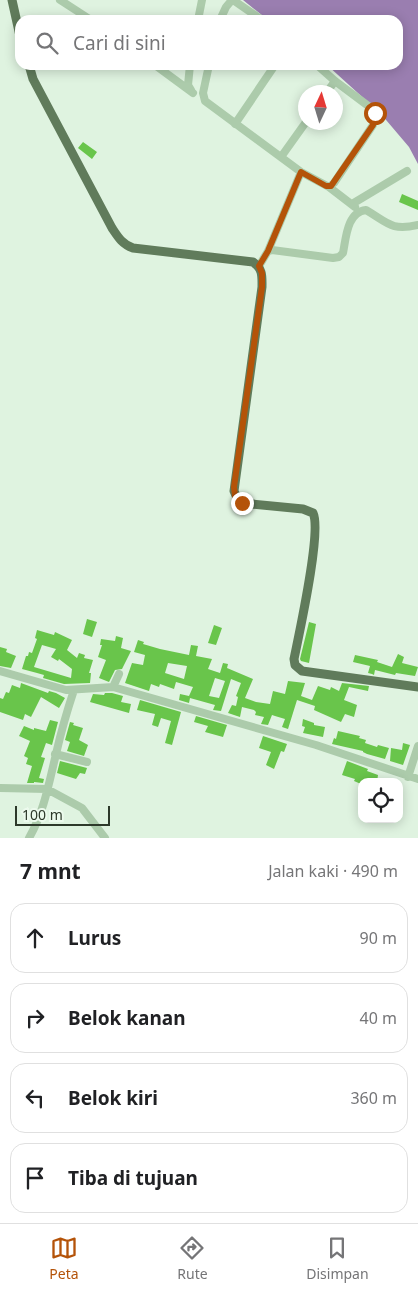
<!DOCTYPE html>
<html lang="id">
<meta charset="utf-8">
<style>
:root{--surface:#fff;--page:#f6f6f6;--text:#202124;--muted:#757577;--line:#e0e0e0;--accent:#b45309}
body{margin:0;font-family:"Noto Sans",sans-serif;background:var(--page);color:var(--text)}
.controls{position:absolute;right:15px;bottom:15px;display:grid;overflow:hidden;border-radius:10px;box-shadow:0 2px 12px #0003}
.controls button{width:45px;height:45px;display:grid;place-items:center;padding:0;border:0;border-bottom:1px solid var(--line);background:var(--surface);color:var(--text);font:25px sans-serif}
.compass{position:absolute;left:298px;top:85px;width:45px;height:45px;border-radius:50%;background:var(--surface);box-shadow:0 2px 12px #0003;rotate:4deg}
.scale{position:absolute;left:15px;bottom:12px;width:95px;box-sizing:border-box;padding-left:5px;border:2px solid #2d392a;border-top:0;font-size:14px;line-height:18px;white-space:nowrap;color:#2d392a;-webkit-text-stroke:4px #ecfaed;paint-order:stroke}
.stop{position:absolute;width:15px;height:15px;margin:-11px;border:4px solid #b45309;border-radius:50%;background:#fff}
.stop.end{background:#b45309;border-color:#fff;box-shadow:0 1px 5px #0008}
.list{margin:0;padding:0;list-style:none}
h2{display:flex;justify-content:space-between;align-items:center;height:65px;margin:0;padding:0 20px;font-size:21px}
h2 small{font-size:16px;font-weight:400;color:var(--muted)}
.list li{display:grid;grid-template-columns:32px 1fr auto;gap:15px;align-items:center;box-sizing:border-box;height:70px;margin:0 10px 10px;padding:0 10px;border:1px solid var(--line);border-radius:15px}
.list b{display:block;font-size:19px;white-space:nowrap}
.list em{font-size:16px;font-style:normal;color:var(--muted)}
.icon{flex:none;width:28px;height:28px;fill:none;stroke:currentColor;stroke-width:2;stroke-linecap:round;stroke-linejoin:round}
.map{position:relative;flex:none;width:418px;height:838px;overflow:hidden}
.search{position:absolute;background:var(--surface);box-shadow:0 2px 12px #0003;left:15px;right:15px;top:15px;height:55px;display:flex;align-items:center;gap:12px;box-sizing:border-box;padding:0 18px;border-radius:15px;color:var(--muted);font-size:19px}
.sheet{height:385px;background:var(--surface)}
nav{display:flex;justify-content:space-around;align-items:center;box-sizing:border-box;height:70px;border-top:1px solid var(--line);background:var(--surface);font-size:14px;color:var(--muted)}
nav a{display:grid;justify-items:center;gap:2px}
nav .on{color:var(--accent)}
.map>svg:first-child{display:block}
.water{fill:#9a7eb0}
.building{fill:#69c54b;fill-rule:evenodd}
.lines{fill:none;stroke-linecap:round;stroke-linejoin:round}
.minor{stroke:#accbab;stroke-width:8}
.major{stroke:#607b5b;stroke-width:9}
.route{stroke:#b45309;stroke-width:6}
</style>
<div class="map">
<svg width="418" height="838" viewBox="0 0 418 838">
<rect width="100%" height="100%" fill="#dff3e0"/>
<path class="water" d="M243,0H418V164L409,147L381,114L327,65H398V20H268Z"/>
<path class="building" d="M83,142L97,152L92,159L78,148Z
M402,194L418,201V210L399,202Z
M87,619L97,622L92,637L83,634Z
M309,622L316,624L309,663L301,661L300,659Z
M214,625L222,628L216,645L208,643Z
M37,630L54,635L55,632L72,640L67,650L77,658L79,653L85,655L84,658L93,660L89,673H91L90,683L64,684L43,678L44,675L37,673L22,669L26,656H28L29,652L32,653L37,639L35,638ZM42,645L56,649L51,657L58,661L59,659L72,669L71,678L34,667Z
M116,636L123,638L121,648L131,651L122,669L115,670L109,682L99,678L106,660L98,657L102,645H100L101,639L115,641Z
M138,640L144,642L143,644L160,649L189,655L191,645L198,646L196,656L212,659L208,669L220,673L223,663L228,664L227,668L253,679L245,698L256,702L270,704L273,691L285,694L288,681L305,683L301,696L312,700L318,686L330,690L331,687L339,691L342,683L369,686L368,691L349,687L344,700L357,705L354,717L345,714L341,722L314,710L315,706L297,700L288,729L282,727L285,719L275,716L272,715L268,725L261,724L264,717L255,715L256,712L254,710L242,707L240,717L228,713L232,705L236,706L238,697L236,696L241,683L231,679L221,711L213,710L215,705L190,698L189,703L179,700L180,694L189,696L193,687L176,682L174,689L160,684L159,687L151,684L149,691L125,683L132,663L143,665L145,655L134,652ZM168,663L187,666L184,679L165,673ZM215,678L225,681L219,698L209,696Z
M0,647L7,649L6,652L16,656L11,668L0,666Z
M398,654L404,657L402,663L418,667L415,676L396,673L395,675L375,670L374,675L372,674L368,673L370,666L353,662L355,655L378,660L377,662L392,667Z
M21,683L48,693L49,691L56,693L65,698L59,708L41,697L31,717L25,714L23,720L0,712V698L3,699L6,692L9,693L12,685L20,688Z
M105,693H112L123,696L121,702L131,704L129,713L90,702L93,694L104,695Z
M140,700L181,712L172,745L165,743L171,721L161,718L158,727L152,725L155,714L137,710Z
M196,716L227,725L223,737L205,732L208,726L194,722Z
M303,719L314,723V725L325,727L323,737L303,733L305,727L302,726Z
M50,720L58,722L52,745L46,743L41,757L45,758L39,778L44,779L43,783L34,782V783H27L32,766L26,764L28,758L24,756L30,741L19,736L24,726L34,730V728L46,731Z
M70,722L74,723L73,725L83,728L79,740L88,745L84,756L67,751L70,742L65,740Z
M338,731L360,736L359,738L366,740L365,743L377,747L378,745L389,748L385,759L367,754L363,752V751L332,744L334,738L336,739Z
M263,736L287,744L284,752L281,751L274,769L266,765L271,752L259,748Z
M403,743L410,745L403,765L390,761L391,748L402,750Z
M60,761L87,768L85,774L80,773L76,779L57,773Z
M347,761L368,769L367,771L378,775L377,782H362L361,784L354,781L355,779L342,775Z"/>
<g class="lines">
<path class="minor" d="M60,0L91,20
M233,0L262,20
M198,20L202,0
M220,20L226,7L232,0
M155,65L193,93
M190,65L188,85L191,90
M209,65L203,93L205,101L301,172L329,187L334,183L373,125L375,113L371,108L335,81L317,65
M327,92L335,81
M235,124L275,65
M281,157L306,122
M329,187L355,207
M352,204L407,171
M268,251L301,172
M259,266L268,251L272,250L333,258L339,257L343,253C346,238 347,212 366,210C388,223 391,231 418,225
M0,671L66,690L113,687L316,745L418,779
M113,687L119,674
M55,754L87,762
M408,777L418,746
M0,788L47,789L82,808L105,838
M29,838C44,812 49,783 56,754C61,732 67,711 74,690"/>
<path class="major" d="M12,0L20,36
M29,65L33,79L112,228C118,237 122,244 133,248L253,262C263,269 262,276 262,287L234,491L238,500L242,503L303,509L313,513C322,531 299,634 294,659L295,665L302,671L418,687"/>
</g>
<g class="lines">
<path class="route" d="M242,503L235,496L234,487L262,287V273L259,266L268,251L301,172L326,186H331L373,125L375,113"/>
</g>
</svg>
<div class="controls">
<button><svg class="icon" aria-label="locate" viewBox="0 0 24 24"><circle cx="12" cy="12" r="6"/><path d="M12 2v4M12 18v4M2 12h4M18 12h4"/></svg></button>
</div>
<svg class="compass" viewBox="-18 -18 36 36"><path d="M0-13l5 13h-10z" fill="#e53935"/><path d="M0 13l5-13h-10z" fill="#757577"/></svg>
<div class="scale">100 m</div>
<div class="stop" style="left:375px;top:113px"></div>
<div class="stop end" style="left:242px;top:503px"></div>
<div class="search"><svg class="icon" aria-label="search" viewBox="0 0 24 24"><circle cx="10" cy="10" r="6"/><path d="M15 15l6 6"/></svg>Cari di sini</div>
</div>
<section class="sheet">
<h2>7 mnt<small>Jalan kaki · 490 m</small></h2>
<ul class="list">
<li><svg class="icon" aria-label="ahead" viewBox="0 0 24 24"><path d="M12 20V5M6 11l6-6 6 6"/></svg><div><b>Lurus</b></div><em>90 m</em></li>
<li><svg class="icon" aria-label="right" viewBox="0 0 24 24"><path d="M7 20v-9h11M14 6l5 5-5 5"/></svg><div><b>Belok kanan</b></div><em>40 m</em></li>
<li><svg class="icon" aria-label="left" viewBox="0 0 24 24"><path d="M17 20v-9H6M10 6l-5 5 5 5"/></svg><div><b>Belok kiri</b></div><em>360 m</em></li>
<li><svg class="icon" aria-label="arrive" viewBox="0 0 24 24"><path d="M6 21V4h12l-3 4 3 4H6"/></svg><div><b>Tiba di tujuan</b></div></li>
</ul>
</section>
<nav>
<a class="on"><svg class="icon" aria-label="map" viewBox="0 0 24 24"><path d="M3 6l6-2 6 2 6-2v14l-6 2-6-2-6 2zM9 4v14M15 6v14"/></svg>Peta</a>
<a><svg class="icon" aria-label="directions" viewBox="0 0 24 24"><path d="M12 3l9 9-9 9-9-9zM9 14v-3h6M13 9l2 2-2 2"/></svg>Rute</a>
<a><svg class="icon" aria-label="saved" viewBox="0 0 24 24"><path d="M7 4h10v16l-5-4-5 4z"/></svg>Disimpan</a>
</nav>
